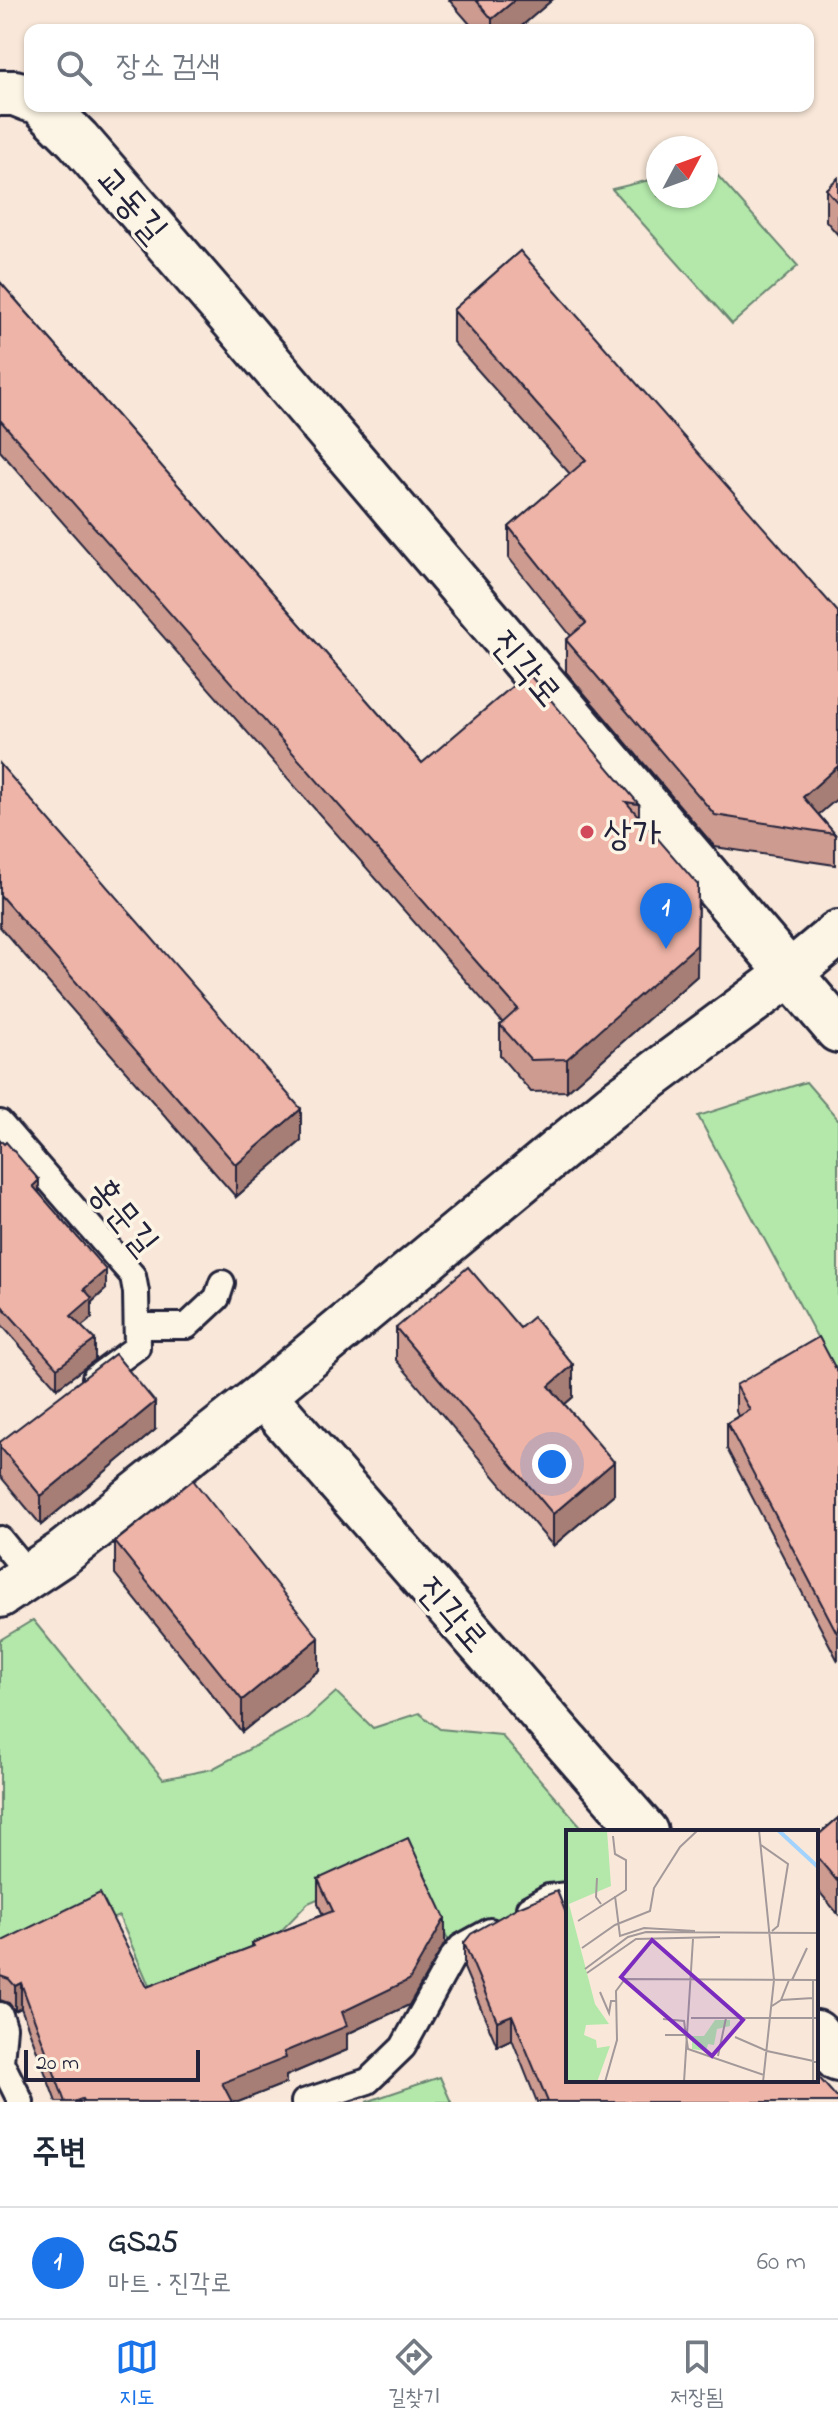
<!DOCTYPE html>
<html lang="ko">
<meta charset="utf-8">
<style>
:root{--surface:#fff;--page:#f6f6f7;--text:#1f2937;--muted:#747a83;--line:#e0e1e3;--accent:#1a73e8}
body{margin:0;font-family:"Indie Flower","Poor Story",sans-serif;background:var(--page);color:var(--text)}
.compass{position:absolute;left:646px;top:136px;width:72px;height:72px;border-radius:50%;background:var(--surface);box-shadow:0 2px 6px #0004;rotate:49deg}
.scale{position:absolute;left:24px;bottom:20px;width:176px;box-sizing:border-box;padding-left:8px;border:4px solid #22223b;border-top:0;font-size:22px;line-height:28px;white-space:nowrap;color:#22223b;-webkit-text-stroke:6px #fcf5e5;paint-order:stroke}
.you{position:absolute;left:552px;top:1464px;width:28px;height:28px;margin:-20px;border:6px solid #fff;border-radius:50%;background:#1a73e8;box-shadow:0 0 0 12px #1a73e833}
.badge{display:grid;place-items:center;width:52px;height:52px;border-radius:50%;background:var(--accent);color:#fff;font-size:26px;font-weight:700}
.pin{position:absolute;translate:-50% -66px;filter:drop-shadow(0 2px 4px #0008)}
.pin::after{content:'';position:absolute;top:42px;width:28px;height:24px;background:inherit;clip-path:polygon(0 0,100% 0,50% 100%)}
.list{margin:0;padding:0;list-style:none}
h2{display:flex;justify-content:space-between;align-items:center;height:104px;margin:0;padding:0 32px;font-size:34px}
h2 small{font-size:26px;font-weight:400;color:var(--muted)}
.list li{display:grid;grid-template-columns:52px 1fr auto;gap:24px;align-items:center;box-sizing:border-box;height:112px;padding:0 32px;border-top:2px solid var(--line)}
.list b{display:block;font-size:30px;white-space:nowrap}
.list p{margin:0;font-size:26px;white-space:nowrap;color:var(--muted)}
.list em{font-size:26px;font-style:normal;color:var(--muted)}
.icon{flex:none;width:44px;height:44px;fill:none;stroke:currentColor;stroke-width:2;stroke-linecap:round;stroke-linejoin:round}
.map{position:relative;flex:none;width:838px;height:2102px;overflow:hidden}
.search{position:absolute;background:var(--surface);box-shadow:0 2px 6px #0004;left:24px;right:24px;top:24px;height:88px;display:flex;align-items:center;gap:20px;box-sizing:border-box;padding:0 28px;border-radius:16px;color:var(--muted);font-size:30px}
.sheet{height:216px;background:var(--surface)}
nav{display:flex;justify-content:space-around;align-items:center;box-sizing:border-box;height:112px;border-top:2px solid var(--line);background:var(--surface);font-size:22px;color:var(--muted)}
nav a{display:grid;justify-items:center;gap:4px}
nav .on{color:var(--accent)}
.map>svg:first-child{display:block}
.green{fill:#b3e8aa;stroke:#6a8572;stroke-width:2}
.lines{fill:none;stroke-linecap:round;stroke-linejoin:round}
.service-casing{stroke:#22223b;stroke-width:30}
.minor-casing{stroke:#22223b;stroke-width:50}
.service{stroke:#fcf5e5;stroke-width:24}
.minor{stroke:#fcf5e5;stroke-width:44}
.wall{fill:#cd9b90;stroke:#22223b;stroke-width:2}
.shaded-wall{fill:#a77e75;stroke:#22223b;stroke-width:2}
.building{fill:#eeb4a7;stroke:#22223b;stroke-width:2}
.poi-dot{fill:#d1495b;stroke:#fcf5e5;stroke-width:3}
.labels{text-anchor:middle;stroke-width:7;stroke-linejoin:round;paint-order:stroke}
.street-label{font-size:36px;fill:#22223b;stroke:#fcf5e5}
.poi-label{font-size:36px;fill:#22223b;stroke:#fcf5e5;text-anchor:start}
.inset-river{fill:none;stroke:#a1d3fe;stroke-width:4}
.inset-road{fill:none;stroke:#a3999a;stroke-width:2}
.view{fill:#7b2cbf;fill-opacity:0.15;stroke:#7b2cbf;stroke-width:4}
.inset-edge{fill:none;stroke:#22223b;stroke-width:4}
</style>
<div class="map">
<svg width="838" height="2102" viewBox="0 0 838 2102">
<rect width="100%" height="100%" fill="#f9e8d9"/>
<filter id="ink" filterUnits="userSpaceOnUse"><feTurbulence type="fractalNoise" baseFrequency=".0125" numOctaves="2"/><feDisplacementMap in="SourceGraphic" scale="16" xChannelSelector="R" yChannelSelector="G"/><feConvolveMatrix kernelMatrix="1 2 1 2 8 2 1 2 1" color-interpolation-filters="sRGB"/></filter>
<g filter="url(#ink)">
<path class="green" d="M709,166L798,266L732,324L612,189L658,178V196H706V167Z
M806,1082L838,1119V1376L698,1116Z
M33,1620L163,1779L212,1769L307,1718L336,1692L373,1728L419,1713L440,1729L501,1735L586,1832H568V1925L457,1958L408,1860L308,1903L276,1936L157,2004L119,1916L0,1961V1640Z
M440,2077L451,2102H366Z"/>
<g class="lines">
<g class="service-casing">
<path id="service" d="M0,1123L133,1276L136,1292L137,1347L95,1378
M137,1326H187L217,1298L222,1283
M0,1539L31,1577
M529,1908L549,1897L568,1895
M0,2015L4,2027L1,2062L21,2102
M304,2102L368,2081L403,2047L452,1958L461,1947L490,1931"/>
</g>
<g class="minor-casing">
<path id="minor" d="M0,93H15L30,99
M44,106L78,140L219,303L838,1030
M263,1395L645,1832
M0,1595L63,1553L263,1395L613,1105L789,974L838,933
M816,2033L838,2059"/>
</g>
<use href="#service" class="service"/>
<use href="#minor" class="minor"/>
</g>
<path class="wall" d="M449,0H552L517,30H475Z
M838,178V235L826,221V189Z
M520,251L819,815L835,834V865L715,847L566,672V640L571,636L509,558V527L570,474L453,342V310Z
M0,282L422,763L639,804V817L697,976L567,1091L531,1092L500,1056V1025L503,1023L0,451Z
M0,764L301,1141L236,1197L0,927Z
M0,1140L39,1193L106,1289L92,1302V1318L81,1326L95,1360L57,1388L0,1323Z
M396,1328H520L573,1397L565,1404L614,1494L553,1546L396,1360Z
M838,1373V1661L727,1449V1423L738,1416L736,1411V1385Z
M155,1430L41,1525L0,1476V1442Z
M115,1542L319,1670L242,1732L115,1574Z
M838,1818V1914L816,1888V1837Z
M318,1879L445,1943L409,2005L347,2034V2050L286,2076V2083L238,2102H56L21,2008L15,2011L9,2003L0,2000V1942L147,1987L252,1947V1943L323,1915L318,1904Z
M464,1943L568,2080L838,2102H537L512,2039L497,2046L464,1968Z"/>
<path class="shaded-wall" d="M515,0H552L517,30H492V19Z
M838,766V798L803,828V797Z
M698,885L697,976L567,1091V1059Z
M301,1109V1141L236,1197V1165Z
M39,1180V1199L33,1186Z
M106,1270V1289L92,1302V1318L71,1335V1316L84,1289Z
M95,1340V1360L57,1388V1368Z
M573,1365V1397L549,1418V1386Z
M155,1402V1430L41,1525V1496Z
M614,1462V1494L553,1546V1514Z
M319,1638V1670L242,1732V1700Z
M445,1918V1943L409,2005L347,2034V2050L286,2076V2083L238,2102H222V2083L284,2052L342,2012Z
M21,1983V2008L15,2011V1986Z
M512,2015V2039L497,2046V2021Z"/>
<path class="building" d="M476,0H515L492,19Z
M838,178V203L826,189Z
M520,251L838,612V766L803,797L835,834L715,815L566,640L586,623L509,527L586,460L453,310Z
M0,282L422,763L528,673L639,804L626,802L698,885L697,945L567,1059L531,1060L500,1025L518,1009L0,420Z
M0,764L301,1109L236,1165L0,895Z
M0,1140L4,1144L6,1142L39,1180L33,1186L106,1270L84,1289L92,1298L71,1316L95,1340L57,1368L0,1304Z
M468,1267L520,1328L533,1317L573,1365L549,1386L614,1462L553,1514L396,1328Z
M819,1337L838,1373V1635L727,1423L750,1410L736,1385Z
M115,1354L155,1402L41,1496L0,1447V1442Z
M193,1480L319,1638L242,1700L115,1542Z
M838,1818V1882L816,1856V1837Z
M408,1838L445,1918L409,1980L342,2012L347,2026L284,2052L286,2058L222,2083L232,2102H84L82,2099L73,2102H65L21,1983L15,1986L9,1979L0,1976V1942L100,1893L147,1987L254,1946L252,1943L333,1911L318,1879Z
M557,1891L568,1918V2080H816V2074L838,2099V2102H548L512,2015L497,2021L464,1943L471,1934L518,1907Z"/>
</g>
<circle class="poi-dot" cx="587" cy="832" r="8"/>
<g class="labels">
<g class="street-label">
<text transform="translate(133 203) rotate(49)" y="13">교동길</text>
<text transform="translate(528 667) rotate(50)" y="13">진각로</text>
<text transform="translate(125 1215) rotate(51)" y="13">홍문길</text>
<text transform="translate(454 1613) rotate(49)" y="13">진각로</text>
</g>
<g class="poi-label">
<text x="603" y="845">상가</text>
</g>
</g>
<g transform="translate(566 1830)">
<rect width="252" height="252" fill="#f9e8d9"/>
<path d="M0,0H41L45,56L3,74L29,174L43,194L20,195L18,205L30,210L31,218L44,216L31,252H0ZM149,190H164V196L151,199L148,215L142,214L140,221L126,219V206H138Z" fill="#b3e8aa"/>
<path class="inset-river" d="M212,0L252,37"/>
<path class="inset-road" d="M193,0L208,150L197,252M195,15L222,34L212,96L206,101M31,48L30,67L35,74M49,66L54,106L78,98L129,101M12,91L60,60V30L49,24L47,6M16,118L49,95L84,81L88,58L114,17L132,0M19,139L62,107L80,102L252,103M21,143L70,109L154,107M226,150L241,118M247,150V252M34,162L43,183L45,171H50M215,170L247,168M206,176L215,170L223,150M125,188H252M97,189L118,191L122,219L198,245M99,205H124M169,207L201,221L252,232M152,226L160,188M39,252L51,210L50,161L59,149L252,150M118,252L127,109"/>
<path class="view" d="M86,110L177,190L146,226L55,147Z"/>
<rect width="252" height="252" class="inset-edge"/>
</g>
</svg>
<svg class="compass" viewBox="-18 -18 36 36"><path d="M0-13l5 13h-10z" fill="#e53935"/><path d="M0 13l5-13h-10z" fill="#747a83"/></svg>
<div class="scale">20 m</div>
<div class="you"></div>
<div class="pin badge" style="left:666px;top:949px">1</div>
<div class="search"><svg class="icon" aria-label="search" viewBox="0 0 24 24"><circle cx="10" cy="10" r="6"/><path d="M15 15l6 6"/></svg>장소 검색</div>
</div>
<section class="sheet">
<h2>주변<small></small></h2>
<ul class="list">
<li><span class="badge">1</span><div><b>GS25</b><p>마트 · 진각로</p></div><em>60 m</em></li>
</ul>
</section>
<nav>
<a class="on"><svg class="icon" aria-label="map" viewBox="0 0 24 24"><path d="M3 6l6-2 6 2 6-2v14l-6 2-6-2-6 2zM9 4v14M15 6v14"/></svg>지도</a>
<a><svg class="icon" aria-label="directions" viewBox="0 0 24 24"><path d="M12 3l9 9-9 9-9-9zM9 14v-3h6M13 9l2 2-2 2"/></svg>길찾기</a>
<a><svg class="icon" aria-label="saved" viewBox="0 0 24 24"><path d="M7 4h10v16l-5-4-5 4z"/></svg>저장됨</a>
</nav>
